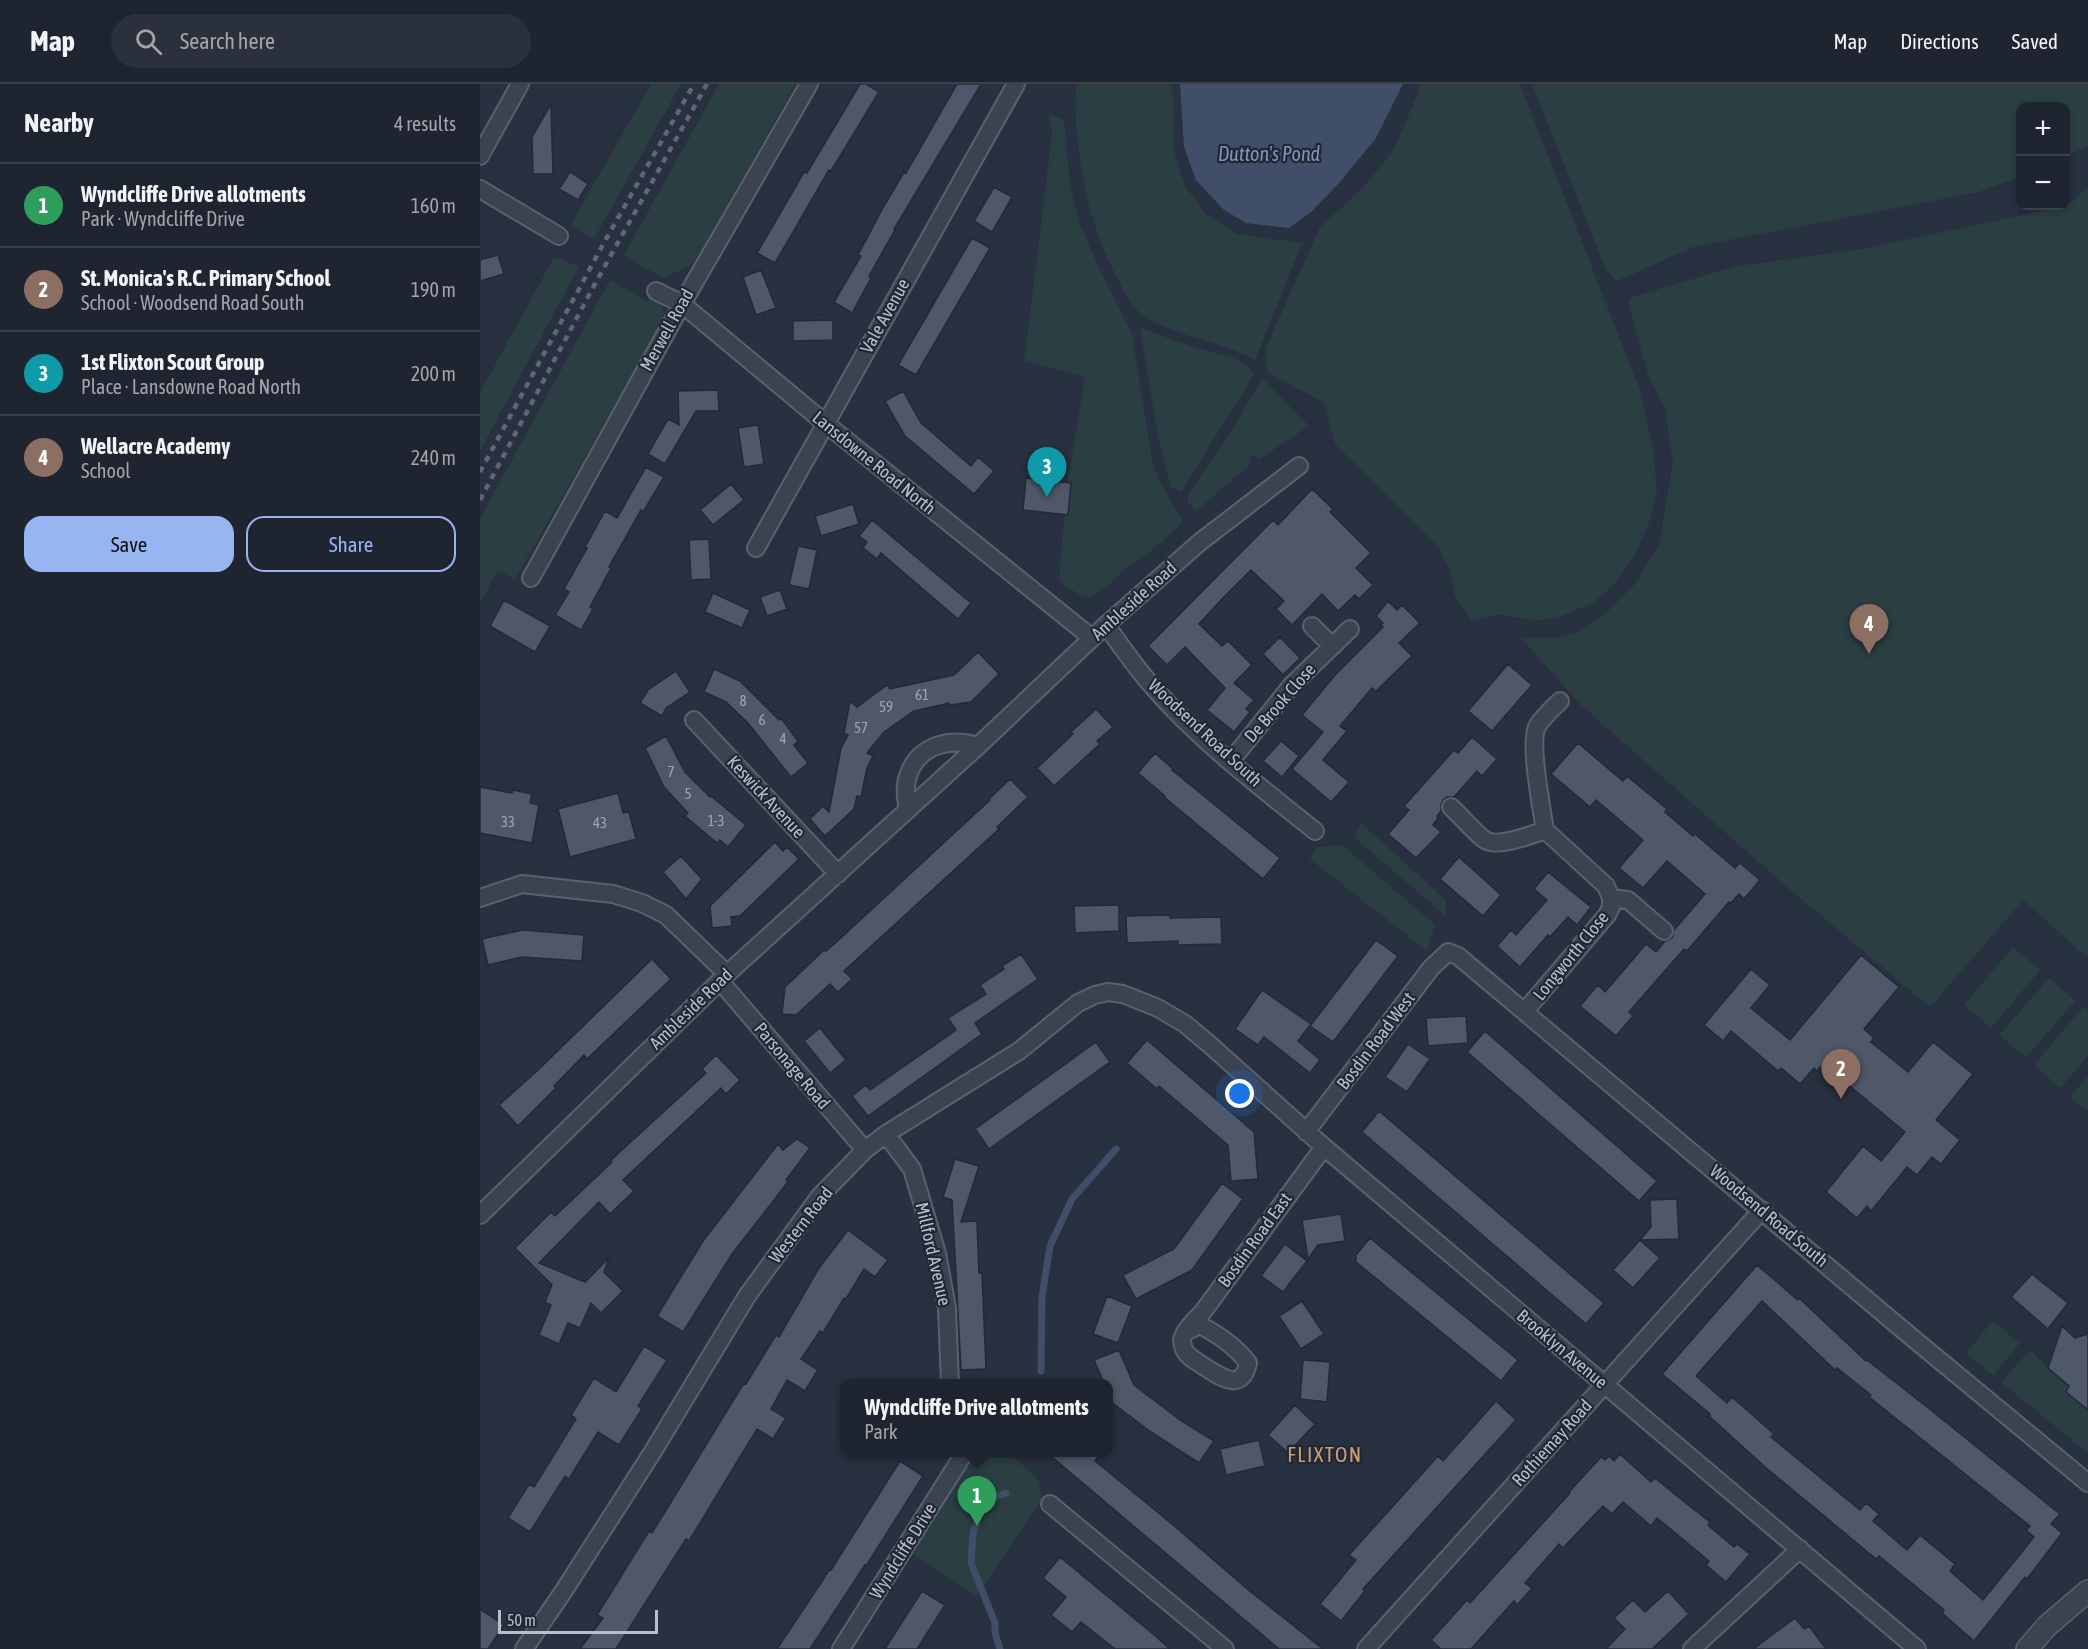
<!DOCTYPE html>
<meta charset="utf-8">
<style>
:root{--surface:#1e2530;--page:#2b313c;--text:#f1f3f6;--muted:#a1a5ab;--line:#3c424c;--accent:#97b5f1}
body{margin:0;font-family:"Asap Condensed",sans-serif;background:var(--page);color:var(--text)}
.controls{position:absolute;right:18px;top:18px;display:grid;overflow:hidden;border-radius:12px;box-shadow:0 3px 9px #0003}
.controls button{width:54px;height:54px;display:grid;place-items:center;padding:0;border:0;border-bottom:2px solid var(--line);background:var(--surface);color:var(--text);font:30px sans-serif}
.scale{position:absolute;left:18px;bottom:15px;width:160px;box-sizing:border-box;padding-left:6px;border:3px solid #b9bfca;border-top:0;font-size:16px;line-height:21px;white-space:nowrap;color:#b9bfca;-webkit-text-stroke:4px #212835;paint-order:stroke}
.you{position:absolute;left:760px;top:1010px;width:21px;height:21px;margin:-15px;border:4px solid #fff;border-radius:50%;background:#1a73e8;box-shadow:0 0 0 9px #1a73e833}
.badge{display:grid;place-items:center;width:39px;height:39px;border-radius:50%;background:var(--accent);color:#fff;font-size:20px;font-weight:700}
.pin{position:absolute;translate:-50% -50px;filter:drop-shadow(0 2px 3px #0008)}
.pin::after{content:'';position:absolute;top:32px;width:21px;height:18px;background:inherit;clip-path:polygon(0 0,100% 0,50% 100%)}
.popup{position:absolute;left:360px;top:1295px;width:273px;height:78px;box-sizing:border-box;display:grid;place-content:center;border-radius:12px;background:var(--surface);filter:drop-shadow(0 2px 4px #0005);font-size:20px;white-space:nowrap;color:var(--muted)}
.popup b{font-size:22px;color:var(--text)}
.popup::after{content:'';position:absolute;left:50%;top:100%;margin-left:-12px;border:12px solid transparent;border-top-color:var(--surface)}
.list{margin:0;padding:0;list-style:none}
h2{display:flex;justify-content:space-between;align-items:center;height:78px;margin:0;padding:0 24px;font-size:26px}
h2 small{font-size:20px;font-weight:400;color:var(--muted)}
.list li{display:grid;grid-template-columns:39px 1fr auto;gap:18px;align-items:center;box-sizing:border-box;height:84px;padding:0 24px;border-top:2px solid var(--line)}
.list b{display:block;font-size:22px;white-space:nowrap}
.list p{margin:0;font-size:20px;white-space:nowrap;color:var(--muted)}
.list em{font-size:20px;font-style:normal;color:var(--muted)}
.actions{display:flex;gap:12px;padding:18px 24px}
.actions a{flex:1;padding:14px 0;border:2px solid var(--accent);border-radius:18px;text-align:center;font-size:21px;color:var(--accent)}
.actions .main{background:var(--accent);color:#111}
.icon{flex:none;width:33px;height:33px;fill:none;stroke:currentColor;stroke-width:2;stroke-linecap:round;stroke-linejoin:round}
.map{position:relative;flex:none;width:1608px;height:1565px;overflow:hidden}
header{display:flex;align-items:center;gap:36px;box-sizing:border-box;height:84px;padding:0 30px;background:var(--surface);border-bottom:2px solid var(--line)}
header strong{font-size:28px}
nav{display:flex;gap:33px;margin-inline-start:auto;font-size:21px}
.search{width:420px;height:54px;background:var(--page);display:flex;align-items:center;gap:15px;box-sizing:border-box;padding:0 21px;border-radius:33px;color:var(--muted);font-size:22px}
main{display:flex}
aside{flex:1;background:var(--surface)}
.map>svg:first-child{display:block}
.green{fill:#2b3f42}
.water{fill:#404e67}
.lines{fill:none;stroke-linecap:round;stroke-linejoin:round}
.stream{stroke:#404e67;stroke-width:7}
.building{fill:#4f5868;stroke:#232a37;stroke-width:1.5;fill-rule:evenodd}
.minor-casing{stroke:#5a616d;stroke-width:20}
.tertiary-casing{stroke:#5a616d;stroke-width:24}
.minor{stroke:#3c4350;stroke-width:16}
.tertiary{stroke:#3c4350;stroke-width:21}
.rail{stroke:#5f6776;stroke-width:4.5;stroke-dasharray:6 6;stroke-linecap:butt}
.labels{text-anchor:middle;stroke-width:4.5;stroke-linejoin:round;paint-order:stroke}
.number-label{font-size:15px;fill:#9ea5b2}
.street-label{font-size:18px;fill:#b9bfca;stroke:#212835}
.water-label{font-size:20px;font-style:italic;fill:#8394af;stroke:#212835}
.quarter-label{font-size:21px;letter-spacing:1.5px;fill:#ce9e70;stroke:#212835}
</style>
<header>
<strong>Map</strong>
<div class="search"><svg class="icon" aria-label="search" viewBox="0 0 24 24"><circle cx="10" cy="10" r="6"/><path d="M15 15l6 6"/></svg>Search here</div>
<nav><a>Map</a><a>Directions</a><a>Saved</a></nav>
</header>
<main>
<aside>
<h2>Nearby<small>4 results</small></h2>
<ul class="list">
<li><span class="badge" style="background:#2e9e5b">1</span><div><b>Wyndcliffe Drive allotments</b><p>Park · Wyndcliffe Drive</p></div><em>160 m</em></li>
<li><span class="badge" style="background:#8d6e63">2</span><div><b>St. Monica's R.C. Primary School</b><p>School · Woodsend Road South</p></div><em>190 m</em></li>
<li><span class="badge" style="background:#0f9aa8">3</span><div><b>1st Flixton Scout Group</b><p>Place · Lansdowne Road North</p></div><em>200 m</em></li>
<li><span class="badge" style="background:#8d6e63">4</span><div><b>Wellacre Academy</b><p>School</p></div><em>240 m</em></li>
</ul>
<div class="actions"><a class="main">Save</a><a>Share</a></div>
</aside>
<div class="map">
<svg width="1608" height="1565" viewBox="0 0 1608 1565">
<rect width="100%" height="100%" fill="#283140"/>
<path class="green" d="M171,0H201L114,155L91,140Z
M239,0H316L218,172L209,182L182,194L144,171Z
M597,0H691L694,16V67L705,102L725,129L757,150L822,159L775,276C740,256 698,254 664,232C652,224 646,212 640,199C615,154 604,111 598,59C596,39 594,20 597,0Z
M940,0H1040L1160,306L1173,365L1177,407L1170,436L1156,469L1135,499L1113,519L1077,534L1053,537L1019,530L992,537L975,512L970,488L959,463L855,360L844,318L788,289L785,266L840,143L883,104L913,67L938,9Z
M1052,0H1608V61L1586,72V22H1540V93L1499,108L1213,163L1137,197L1126,186Z
M569,30L584,36L590,101L599,137L617,180L652,250L672,376L679,397L703,438L671,467L647,483L629,501L610,513L600,511L579,497L587,401L605,293L544,277L572,51Z
M1608,103V874L1543,816L1450,923L1306,802L1101,621L1041,554H1074L1099,548L1124,531L1154,501L1179,462L1193,379L1185,324L1168,290L1148,219L1152,213L1257,182L1382,165L1586,122Z
M74,173L99,182L0,367V309Z
M130,196L168,218L170,213C188,224 185,231 177,248L35,495L18,486L0,520V435Z
M660,244L714,263L759,276L775,289L701,408L691,404L678,352Z
M782,294L829,342L778,376L775,371L769,374L772,379L716,427L708,418V411L757,338Z
M881,739L966,816V832L874,753Z
M862,761L955,841L947,867L830,775L837,763Z
M1533,863L1560,886L1511,944L1484,921Z
M1569,894L1595,917L1546,974L1519,951Z
M1603,923L1608,927V972L1580,1004L1554,981Z
M1608,992V1028L1590,1013Z
M1512,1237L1540,1259L1513,1291L1486,1270Z
M1550,1266L1608,1321V1369L1521,1298Z
M496,1368L529,1369L558,1395L562,1414L497,1512L433,1470Z"/>
<path class="water" d="M700,0H923L896,54L860,98L831,128L809,144L766,139L744,126L716,96L704,63Z"/>
<g class="lines">
<path class="stream" d="M561,1287L562,1213L570,1162L592,1115L636,1065
M520,1565L515,1549V1539L491,1479L493,1450L504,1417L526,1409"/>
</g>
<path class="building" d="M380,0H386L399,8L351,87L349,86L295,179L277,169L324,88L327,89Z
M477,0H501L414,145L415,146L389,192L391,194L372,229L354,218L381,172L378,171L404,122L424,88L426,89Z
M71,20L73,90H53L52,53Z
M90,88L108,100L98,116L79,105Z
M514,103L532,113L512,148L494,137Z
M492,154L510,164L436,291L418,281Z
M18,171L24,190L0,197V176Z
M281,186L296,224L276,231L263,193Z
M353,236V256L313,257V237Z
M238,306L239,327H216L185,380L168,370L188,335L199,341L198,307Z
M423,307L441,339L491,382L498,373L514,387L494,410L425,352L405,317Z
M278,341L284,380L264,383L258,344Z
M166,383L184,393L163,428L161,426L129,483L131,484L110,523L113,525L101,546L75,531L89,508L84,505L107,464L105,463L125,427L137,434Z
M546,394L591,399L588,431L543,426Z
M251,400L264,416L233,441L220,426Z
M832,405L853,425L850,428L891,469L876,484L893,501L879,515L875,511L858,527L842,510L812,541L796,525L804,517L771,486L741,516L719,540L742,562L748,557L772,581L754,599L774,616L766,625L770,628L754,648L727,626L745,604L705,563L687,581L668,562L793,436L798,441Z
M373,420L379,440L341,452L335,432Z
M392,436L491,519L478,535L401,469L397,475L383,464L387,458L379,452Z
M229,455L231,495L211,496L209,456Z
M318,462L337,466L329,505L309,501Z
M300,506L307,525L287,532L280,513Z
M233,509L270,526L262,544L225,528Z
M24,516L70,542L55,568L10,542Z
M908,517L917,526L922,521L940,539L919,559L932,572L896,607L892,604L860,642L867,647L843,676L869,698L851,718L812,685L843,648L822,631L855,591L903,543L901,541L903,539L896,532Z
M800,553L820,574L803,591L783,570Z
M498,568L519,590L491,618L470,621L469,619L434,627L404,648L387,669L393,672L387,684L381,713L377,712L374,725L344,753V751L330,735L343,722L349,728L361,664L368,651L364,649L370,617L377,623L407,601L410,605L474,591Z
M1028,580L1052,601L1012,647L988,627Z
M234,585L260,597L299,636L301,634L318,657L314,661L328,679L311,693L268,639L246,618L224,608Z
M196,587L210,608L186,624L182,632L160,619L168,606Z
M616,625L633,643L617,657L620,660L574,702L557,684L593,650L591,648Z
M186,652L205,688L230,713L231,712L266,741L248,763L240,756L237,759L205,732L208,729L184,703L165,664Z
M992,653L1017,675L1002,692L997,687L974,713H967L963,716L961,721V727L957,732L958,734L953,741L961,748L936,774L908,750L929,726L924,722L974,666L978,669Z
M801,657L819,672L802,693L783,677Z
M1098,659L1143,697L1147,692L1187,725L1185,728L1213,752L1215,750L1255,784L1260,779L1280,796L1264,815L1259,810L1251,819L1249,818L1207,867L1204,865L1149,928L1153,932L1136,952L1100,922L1118,901L1125,908L1166,860L1176,868L1185,857L1192,854L1194,846L1225,810L1187,777L1163,804L1139,784L1163,756L1116,716L1110,723L1071,690Z
M675,669L693,685L692,686L800,774L783,795L684,713L685,712L658,689Z
M530,695L548,713L517,743L519,745L364,887L372,895L358,908L350,900L316,931L302,930L305,903L344,866L346,867L363,852L510,716L509,715Z
M0,703L32,709L33,706L52,710L50,719L59,721L52,759L0,749Z
M138,709L143,729L149,728L156,755L90,773L78,725Z
M295,758L303,767L307,763L319,775L260,832L251,833L252,842L232,844L230,822Z
M201,772L222,795L206,815L183,788Z
M979,773L1021,811L1003,832L960,795Z
M1068,788L1111,823L1097,841L1088,833L1070,853L1068,851L1040,883L1017,862L1031,846L1036,851L1067,816L1054,805Z
M639,821V847L595,849L594,822Z
M690,831V834L741,833L742,860L698,861V857L647,859L646,832Z
M43,846L104,851L102,877L42,873L8,881L2,855Z
M896,856L918,872L853,958L830,942Z
M541,870L558,895L495,939L502,950L388,1032L372,1012L386,1001L390,1006L476,946L468,934L506,910L500,901L524,885L522,882Z
M1381,871L1419,903L1384,945L1394,954L1391,958L1428,988L1453,958L1493,990L1456,1036L1480,1056L1461,1080L1452,1073L1437,1091L1427,1083L1391,1127L1387,1122L1377,1134L1346,1108L1383,1062L1401,1077L1425,1048L1360,994L1357,997L1340,983L1337,987L1334,984L1320,1000L1301,984L1298,987L1251,947L1243,957L1224,941L1271,885L1290,901L1271,924L1310,956Z
M172,875L191,895L107,975L104,971L74,1002L76,1004L38,1042L19,1021L58,986Z
M782,906L831,940L818,957L840,976L830,989L784,953L778,961L755,945Z
M986,932L988,959L948,962L946,934Z
M340,944L366,976L350,989L324,957Z
M1005,947L1177,1097L1159,1117L987,968Z
M667,956L774,1048L778,1095L751,1097L748,1061L679,1002L677,1005L647,979Z
M616,958L630,978L509,1065L495,1045Z
M928,960L950,975L927,1008L905,993Z
M236,971L260,996L246,1010L241,1004L143,1096L154,1107L130,1130L119,1118L59,1179L105,1198L129,1174L124,1188L143,1207L121,1229L111,1219L100,1244L88,1239L79,1260L59,1251L71,1221L65,1218L72,1201L35,1164L71,1128L75,1132L132,1078L131,1076L226,989L222,985Z
M899,1027L1124,1219L1106,1240L882,1048Z
M317,1055L330,1064L306,1096L308,1098L252,1170L203,1248L177,1232L223,1157L298,1060L303,1066Z
M475,1075L499,1082L481,1138L497,1137L499,1189H502L506,1285L481,1286L472,1116L463,1113Z
M742,1099L763,1115L712,1186L656,1215L643,1191L694,1165Z
M1197,1115L1199,1155L1160,1156L1171,1143L1170,1116Z
M861,1130L865,1157L838,1161L828,1175L822,1136Z
M368,1146L408,1176L395,1193L384,1185L366,1215L364,1214L343,1249L340,1247L321,1275L338,1286L325,1307L307,1296L291,1325L306,1334L293,1355L277,1345L209,1457L206,1455L136,1565H100L123,1534L117,1531L169,1447L172,1449L264,1299L266,1300L296,1251L299,1253L339,1184Z
M890,1154L1038,1276L1021,1297L876,1178V1171Z
M1160,1156L1180,1174L1153,1204L1133,1186Z
M805,1160L827,1177L803,1208L781,1192Z
M1277,1181L1318,1216L1319,1214L1386,1277L1387,1276L1447,1323L1580,1430L1571,1440L1582,1449L1547,1495L1545,1493L1494,1557L1462,1529L1464,1526L1399,1472L1396,1475L1285,1383L1229,1332L1230,1330L1182,1290ZM1282,1217L1355,1286L1357,1284L1391,1311L1389,1313L1550,1442L1546,1446L1554,1453L1503,1516L1470,1487L1475,1480L1440,1451L1427,1466L1393,1437L1399,1430L1386,1419L1380,1426L1291,1353L1294,1350L1252,1313L1247,1319L1216,1292Z
M1552,1190L1588,1219L1568,1245L1531,1213Z
M627,1212L652,1222L638,1259L613,1250Z
M822,1217L844,1250L821,1265L799,1232Z
M1582,1242L1595,1254L1608,1250V1326L1586,1308L1589,1302L1568,1284Z
M164,1262L187,1276L158,1322L162,1325L139,1361L118,1348L89,1395L85,1392L50,1448L28,1434L49,1400L54,1403L96,1335L91,1331L114,1294L136,1308Z
M639,1266L654,1301L700,1336L734,1357L719,1379L671,1348L631,1318L629,1312V1299H624L614,1276Z
M823,1276L850,1278L847,1318L820,1315Z
M1016,1317L1036,1336L883,1505L885,1507L861,1537L840,1520L876,1476L869,1471L958,1372L963,1377Z
M815,1321L835,1340L808,1369L788,1351Z
M779,1356L785,1382L746,1391L740,1365Z
M566,1368H622L615,1377L692,1440L766,1504L843,1565H799Z
M1140,1370L1171,1398L1175,1394L1207,1420L1230,1438L1228,1441L1254,1463L1257,1460L1270,1470L1246,1498L1226,1481L1229,1477L1177,1434L1171,1442L1143,1418L1132,1430L1123,1422L1083,1464L1079,1460L1045,1499L1052,1504L1037,1521L1034,1517L991,1565H961L951,1556L987,1516L990,1519L1090,1409L1089,1408L1121,1373L1125,1376L1129,1372L1134,1377Z
M420,1377L443,1392L386,1482L385,1481L330,1565H297L350,1485L351,1486Z
M580,1473L673,1550L690,1565H635L601,1538L592,1548L571,1531L586,1513L563,1494Z
M442,1507L465,1521L437,1565H405Z
M1188,1507L1209,1530L1172,1565H1126L1145,1545L1134,1534L1153,1516L1165,1528Z
M0,1525L24,1541L8,1565H0Z
M1315,1534L1324,1545L1329,1542L1346,1565H1273Z"/>
<g class="lines">
<g class="minor-casing">
<path id="minor" d="M0,72L40,0
M0,105L79,152
M176,207L202,220L345,339L612,554
M276,464L536,0
M51,494L202,220L329,0
M626,541C641,562 656,584 673,603C721,658 779,702 835,747
M832,542L852,562
M1080,617C1073,624 1064,632 1058,641C1048,656 1062,726 1065,746L1126,802L1131,814L1148,816L1184,847
M214,636L358,790
M750,678L811,602L870,545
M971,723C982,733 993,747 1005,756C1018,764 1051,751 1065,746
M428,726C426,715 424,703 428,692C438,661 470,653 498,662
M0,814L42,800L133,810L162,819L186,831L247,890
M240,897L385,1066
M1045,927L1127,831L1131,823V814
M826,1048L951,884L968,868L978,872L1435,1256L1608,1399
M406,1050L432,1085L457,1169L467,1224L470,1300
M0,1131L247,890L498,662L626,541L720,458L819,382
M705,1248L720,1241C737,1250 757,1264 768,1279C762,1308 742,1294 725,1283C718,1278 707,1273 704,1265C703,1264 702,1257 702,1256C704,1246 715,1236 722,1229L844,1063
M570,1420L745,1565
M44,1565L83,1508L172,1369L267,1212L340,1112L385,1066L406,1050L539,967L598,919L615,911L628,908L643,910L678,924L705,940L729,960L844,1063L1437,1565
M361,1565L485,1368
M886,1565L1282,1126
M1212,1565L1320,1465"/>
</g>
<g class="tertiary-casing">
<path id="tertiary" d="M1547,1565L1567,1542L1608,1507"/>
</g>
<use href="#minor" class="minor"/>
<use href="#tertiary" class="tertiary"/>
<path class="rail" d="M0,388L126,155L214,0
M0,416L117,196L227,0"/>
</g>
<g class="labels">
<g class="number-label">
<text x="442" y="616">61</text>
<text x="263" y="622">8</text>
<text x="406" y="628">59</text>
<text x="282" y="641">6</text>
<text x="381" y="649">57</text>
<text x="303" y="660">4</text>
<text x="191" y="693">7</text>
<text x="208" y="715">5</text>
<text x="236" y="742">1-3</text>
<text x="28" y="743">33</text>
<text x="120" y="744">43</text>
</g>
<g class="street-label">
<text transform="translate(405 232) rotate(-61)" y="6">Vale Avenue</text>
<text transform="translate(187 246) rotate(-61)" y="6">Merwell Road</text>
<text transform="translate(394 379) rotate(39)" y="6">Lansdowne Road North</text>
<text transform="translate(654 517) rotate(-42)" y="6">Ambleside Road</text>
<text transform="translate(800 619) rotate(-49)" y="6">De Brook Close</text>
<text transform="translate(725 649) rotate(43)" y="6">Woodsend Road South</text>
<text transform="translate(286 713) rotate(47)" y="6">Keswick Avenue</text>
<text transform="translate(1091 872) rotate(-51)" y="6">Longworth Close</text>
<text transform="translate(211 925) rotate(-44)" y="6">Ambleside Road</text>
<text transform="translate(896 957) rotate(-53)" y="6">Bosdin Road West</text>
<text transform="translate(312 982) rotate(50)" y="6">Parsonage Road</text>
<text transform="translate(1289 1132) rotate(40)" y="6">Woodsend Road South</text>
<text transform="translate(321 1141) rotate(-52)" y="6">Western Road</text>
<text transform="translate(775 1156) rotate(-54)" y="6">Bosdin Road East</text>
<text transform="translate(453 1170) rotate(77)" y="6">Millford Avenue</text>
<text transform="translate(1082 1265) rotate(40)" y="6">Brooklyn Avenue</text>
<text transform="translate(1072 1359) rotate(-48)" y="6">Rothiemay Road</text>
<text transform="translate(423 1467) rotate(-58)" y="6">Wyndcliffe Drive</text>
</g>
<g class="water-label">
<text x="789" y="77">Dutton's Pond</text>
</g>
<g class="quarter-label">
<text x="845" y="1378">FLIXTON</text>
</g>
</g>
</svg>
<div class="controls">
<button>+</button>
<button>−</button>
</div>
<div class="scale">50 m</div>
<div class="you"></div>
<div class="pin badge" style="left:497px;top:1442px;background:#2e9e5b">1</div>
<div class="popup"><b>Wyndcliffe Drive allotments</b>Park</div>
<div class="pin badge" style="left:1361px;top:1015px;background:#8d6e63">2</div>
<div class="pin badge" style="left:567px;top:413px;background:#0f9aa8">3</div>
<div class="pin badge" style="left:1389px;top:570px;background:#8d6e63">4</div>
</div>
</main>
